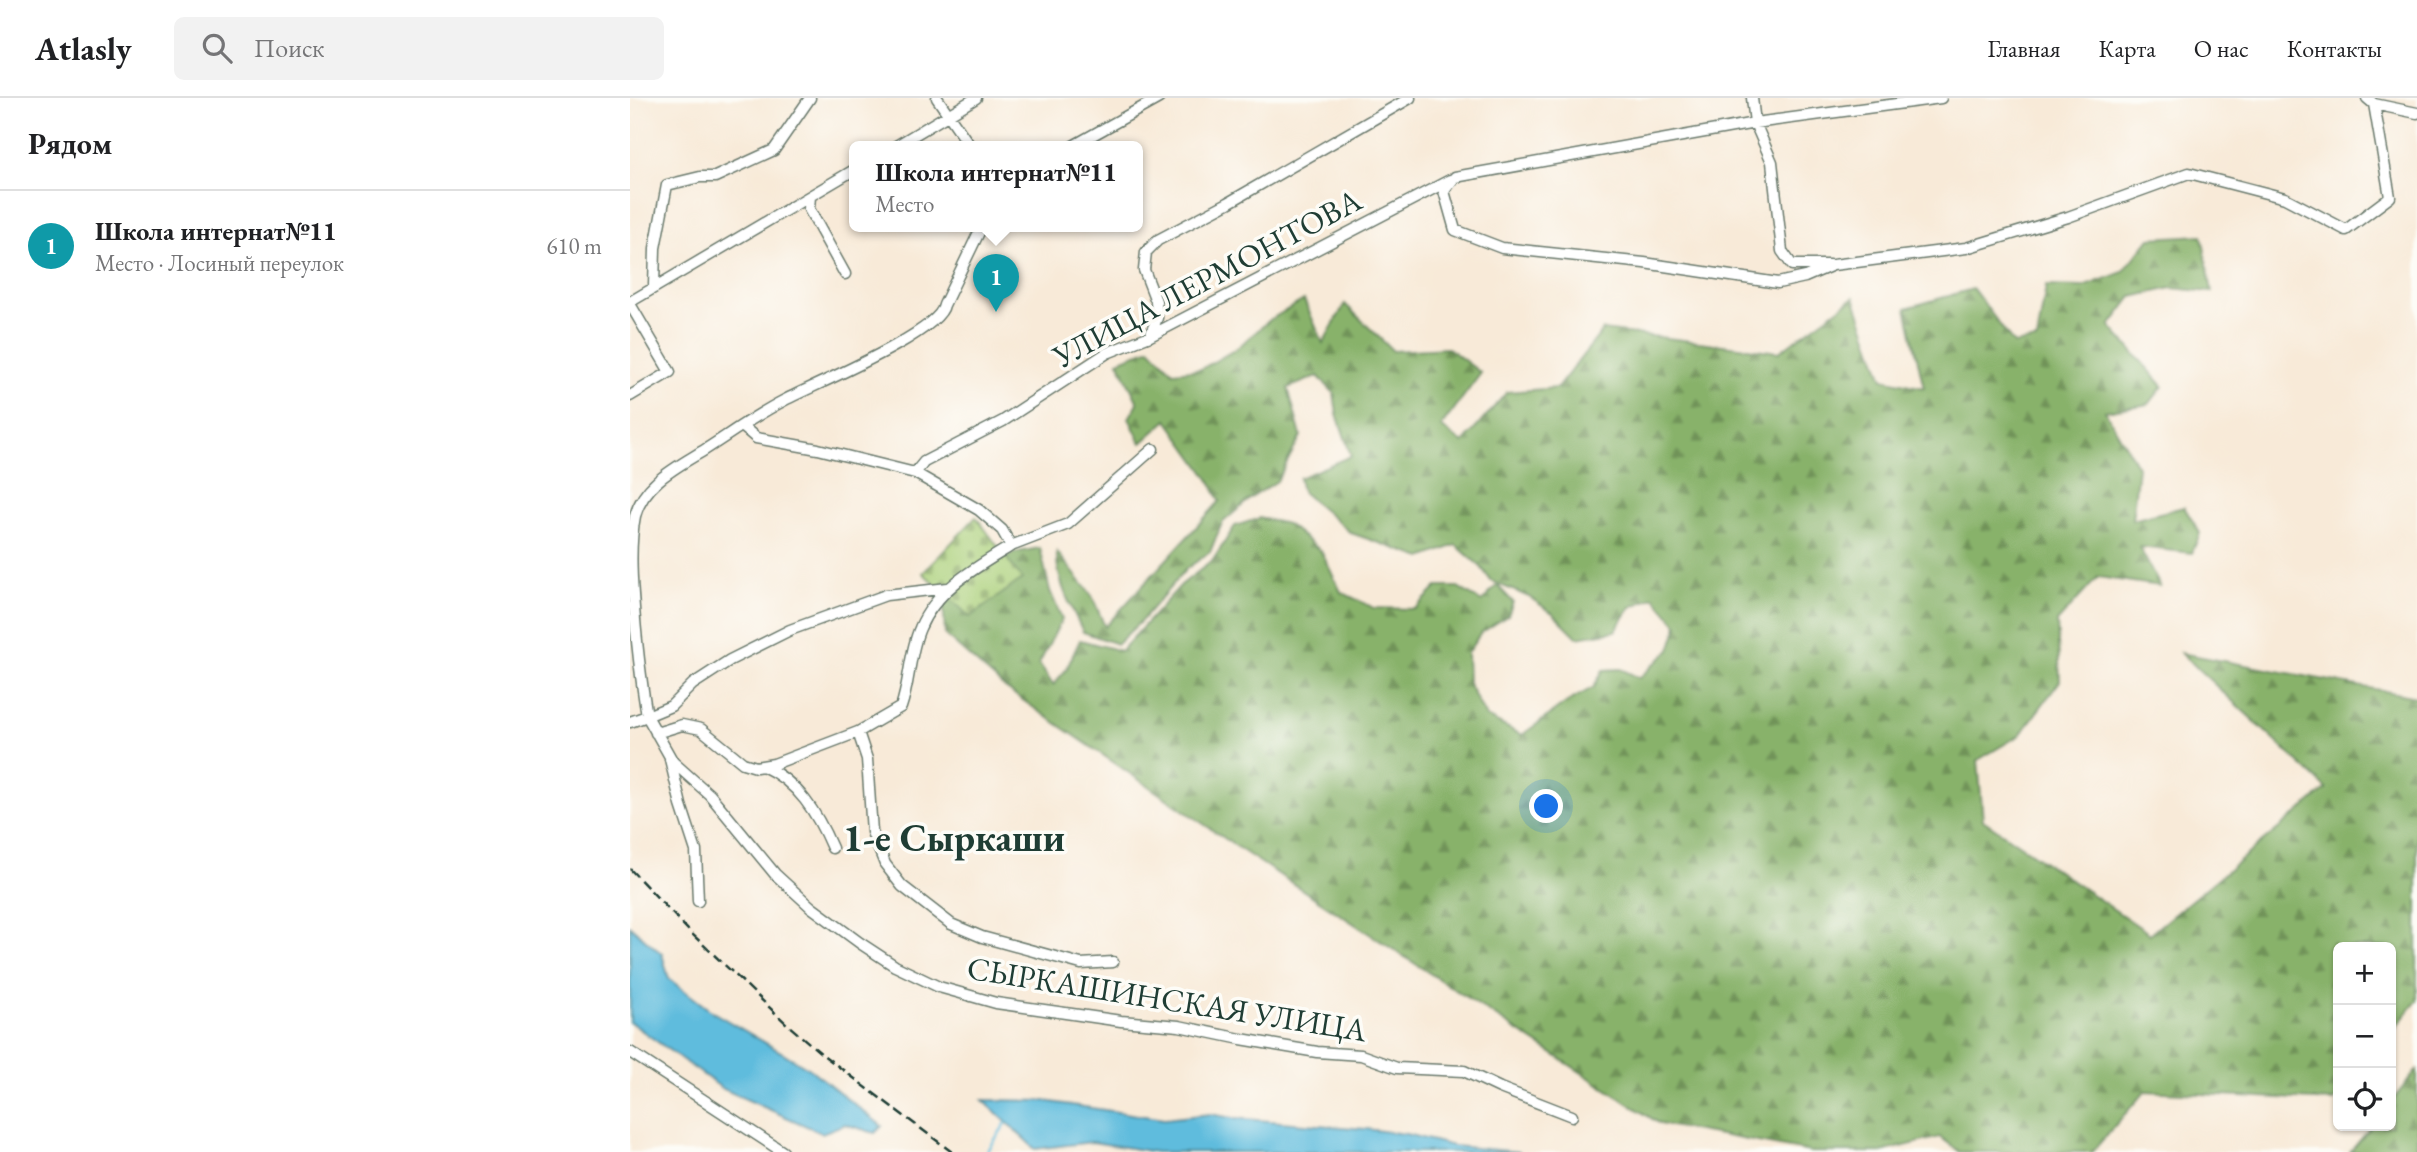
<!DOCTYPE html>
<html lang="ru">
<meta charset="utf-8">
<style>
:root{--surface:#fff;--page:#f2f2f2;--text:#202124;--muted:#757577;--line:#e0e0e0;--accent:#1a73e8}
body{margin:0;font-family:"EB Garamond",serif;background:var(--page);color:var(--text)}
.controls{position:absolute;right:21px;bottom:21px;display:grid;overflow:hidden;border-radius:10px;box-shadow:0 2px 5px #0004}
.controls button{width:63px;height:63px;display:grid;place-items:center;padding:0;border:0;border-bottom:2px solid var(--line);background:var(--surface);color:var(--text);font:35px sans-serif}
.you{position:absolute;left:917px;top:709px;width:24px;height:24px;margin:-18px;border:5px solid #fff;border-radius:50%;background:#1a73e8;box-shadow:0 0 0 10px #1a73e833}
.badge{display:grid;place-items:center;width:46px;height:46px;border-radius:50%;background:var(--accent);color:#fff;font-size:23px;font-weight:700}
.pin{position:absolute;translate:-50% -58px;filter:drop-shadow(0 2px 4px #0008)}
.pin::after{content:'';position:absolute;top:37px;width:24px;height:21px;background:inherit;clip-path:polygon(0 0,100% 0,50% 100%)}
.popup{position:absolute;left:219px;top:43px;width:294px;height:91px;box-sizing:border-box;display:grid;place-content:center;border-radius:10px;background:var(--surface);filter:drop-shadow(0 2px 5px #0005);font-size:23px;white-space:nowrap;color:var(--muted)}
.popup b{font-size:26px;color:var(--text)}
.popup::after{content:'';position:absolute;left:50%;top:100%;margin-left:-14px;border:14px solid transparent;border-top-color:var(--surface)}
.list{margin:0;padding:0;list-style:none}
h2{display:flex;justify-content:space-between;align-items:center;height:91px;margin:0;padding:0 28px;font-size:30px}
h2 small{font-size:23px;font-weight:400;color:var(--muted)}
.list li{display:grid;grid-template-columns:46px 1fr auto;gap:21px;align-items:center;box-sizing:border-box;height:112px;padding:0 28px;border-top:2px solid var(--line)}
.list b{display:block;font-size:26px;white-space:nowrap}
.list p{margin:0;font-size:23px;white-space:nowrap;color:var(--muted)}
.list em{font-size:23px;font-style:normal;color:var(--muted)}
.icon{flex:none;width:38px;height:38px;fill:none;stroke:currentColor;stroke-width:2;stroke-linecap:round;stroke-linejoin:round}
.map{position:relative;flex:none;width:1787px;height:1054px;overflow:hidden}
header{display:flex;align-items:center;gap:42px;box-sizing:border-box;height:98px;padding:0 35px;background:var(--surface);border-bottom:2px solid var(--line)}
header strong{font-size:33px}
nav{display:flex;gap:38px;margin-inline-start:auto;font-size:24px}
.search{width:490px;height:63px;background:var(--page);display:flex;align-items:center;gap:18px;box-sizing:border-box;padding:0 24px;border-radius:10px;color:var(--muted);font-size:26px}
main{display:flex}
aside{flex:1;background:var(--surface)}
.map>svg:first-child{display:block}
.forest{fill:url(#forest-firs);stroke:#54784f;stroke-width:2}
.cemetery{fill:url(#cemetery-stones);stroke:#658657;stroke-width:2}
.water{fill:#5fbcdd;stroke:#3f7c88;stroke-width:2}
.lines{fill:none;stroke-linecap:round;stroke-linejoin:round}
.stream{stroke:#5fbcdd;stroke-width:2.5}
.minor-casing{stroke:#6b7a6d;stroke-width:13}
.minor{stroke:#fff;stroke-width:10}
.rail{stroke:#1f3d34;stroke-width:2.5;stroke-dasharray:10 5;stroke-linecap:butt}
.labels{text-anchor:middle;stroke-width:7;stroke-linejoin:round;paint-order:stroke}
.street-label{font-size:32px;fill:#1f3d34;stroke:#fdfcf7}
.district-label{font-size:38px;font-weight:bold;fill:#1f3d34;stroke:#fdfcf7}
</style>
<header>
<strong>Atlasly</strong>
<div class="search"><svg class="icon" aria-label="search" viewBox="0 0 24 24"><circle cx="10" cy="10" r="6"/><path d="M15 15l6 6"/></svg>Поиск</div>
<nav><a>Главная</a><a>Карта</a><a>О нас</a><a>Контакты</a></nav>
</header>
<main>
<aside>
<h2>Рядом<small></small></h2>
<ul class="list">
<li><span class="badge" style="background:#0f9aa8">1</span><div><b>Школа интернат№11</b><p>Место · Лосиный переулок</p></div><em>610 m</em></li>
</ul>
</aside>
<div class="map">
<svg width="1787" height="1054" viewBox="0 0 1787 1054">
<defs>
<pattern id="forest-firs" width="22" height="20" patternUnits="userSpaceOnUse" patternTransform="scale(1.75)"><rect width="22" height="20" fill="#88b26a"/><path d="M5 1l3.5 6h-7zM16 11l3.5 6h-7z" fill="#6f9258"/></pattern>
<pattern id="cemetery-stones" width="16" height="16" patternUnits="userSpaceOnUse" patternTransform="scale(1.75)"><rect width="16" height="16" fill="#abd07a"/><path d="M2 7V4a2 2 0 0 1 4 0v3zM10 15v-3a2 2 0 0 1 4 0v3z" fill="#8baa65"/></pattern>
</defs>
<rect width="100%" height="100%" fill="#fdfcf7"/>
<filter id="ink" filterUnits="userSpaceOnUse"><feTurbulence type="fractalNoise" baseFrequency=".0143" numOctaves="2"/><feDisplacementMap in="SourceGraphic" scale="14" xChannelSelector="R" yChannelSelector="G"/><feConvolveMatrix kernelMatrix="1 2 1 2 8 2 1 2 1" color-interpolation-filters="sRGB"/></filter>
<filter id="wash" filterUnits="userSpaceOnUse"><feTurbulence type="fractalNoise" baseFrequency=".00686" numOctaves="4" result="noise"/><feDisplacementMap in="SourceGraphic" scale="28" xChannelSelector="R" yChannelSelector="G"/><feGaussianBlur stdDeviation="1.57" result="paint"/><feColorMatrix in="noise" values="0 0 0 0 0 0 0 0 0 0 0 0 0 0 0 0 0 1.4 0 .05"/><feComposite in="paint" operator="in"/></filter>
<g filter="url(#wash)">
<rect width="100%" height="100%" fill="#f8ead8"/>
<path class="forest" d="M1572,137L1582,194L1542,190L1502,199L1480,228L1533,288L1519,306L1475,313L1508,369L1502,422L1554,409L1570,435L1562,455L1509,449L1530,488L1468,479L1427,524L1430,583L1390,637L1348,662L1353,722L1520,836L1697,691L1551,555L1787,599V903L1761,935V849H1708V998L1704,1003L1515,993L1462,1054H1330L1310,1039L1251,1054H1182L1030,1026L616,755L375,590L315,537L313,500L383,455L410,450L420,493L432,521L409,566L423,587L436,572L450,542L491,553L551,487L583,462L605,428L630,420L657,426L691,453L711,494L744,510L785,511L807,489H828L852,504L867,487L883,504L878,517L851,535L837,555L838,585L856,619L892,637L937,604L964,589L973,572L991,571L1009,580L1040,552L1048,527L1024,499L1001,509L985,533L947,539L924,516L899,499L861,483L851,469L826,447L792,460L721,435L672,394L669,380L721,358L707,316L704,295L688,278L658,290L671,338L647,383L621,400L592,425L580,454L556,471L512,522L487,546L453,534C442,510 425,481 427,454L462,498L475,529L590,403L579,381L537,322L511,345L499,320L508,305L488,263L520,250L543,274L571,271L606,251L641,221L674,202L693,245L715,206L763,253L818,250L851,275L811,329L833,345L877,294L927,290L973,232L1149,254L1224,199L1253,281L1294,290L1276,210L1343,191L1384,246L1407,242L1416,188L1453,189L1493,174L1520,140Z
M1787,972V1054H1720L1742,1028H1761V1004Z"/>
<path class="cemetery" d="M346,419L392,481L340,519L293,475Z"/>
<path class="water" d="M0,828L32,856L39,881L81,913L180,971L252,1028L245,1035L215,1026L192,1035L93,991L0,924Z
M353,1002L415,1003L534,1021L580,1016L603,1020L736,1031L776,1036L823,1048L890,1054H526L462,1044L405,1051Z"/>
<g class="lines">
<path class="stream" d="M357,1054L376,1025"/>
</g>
</g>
<g filter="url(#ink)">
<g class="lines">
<g class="minor-casing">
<path id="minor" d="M307,0L340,48
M1122,0L1125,25L1142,64L1152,153L1162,167H1199
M1311,0L1125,25L825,79L814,93L825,132L872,150L1014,165L1148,185L1175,179L1203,167L1336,150L1438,119L1559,75L1655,100L1716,132L1760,99L1744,6
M1737,0L1744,6L1787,15
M266,48L346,0
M443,48L529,0
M215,176L179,111L180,98L224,72
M24,189L25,150L37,87L70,79H85L144,52L180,0
M0,204L180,98
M0,206L40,274L0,298
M520,238L527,220L526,203L514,172L516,154L528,142L598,105L780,0
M285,375L294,364L373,323L477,255L520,238L820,82
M381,448L438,426L523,351
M318,490L256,497L160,532L100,562L63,586L41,608L17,618L43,664L80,697L145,776L181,809L230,845L265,868L309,889L366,905L491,923L549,928L611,941L687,954L731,957L767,970L834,973L870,990L942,1018
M0,624L17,618C10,577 6,538 3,497C1,471 0,443 5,418C14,384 49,368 76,351C101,335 126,317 153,303C181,288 310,235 314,207L352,128
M228,634L237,661L242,734L255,766L272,788L321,826L352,839L451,866L483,864
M26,635L52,627L71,631L113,665L126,669L144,666L228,634L271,609C280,584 279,555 290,530C306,491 347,469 381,448L372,432L349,412L285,375L188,351L126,340L112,328
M40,661L51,707L66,753L68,803
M133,668C168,684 187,715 202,750
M0,954L153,1054"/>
</g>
<use href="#minor" class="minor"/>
<path class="rail" d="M0,771L61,835L158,927L193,957L322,1054"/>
</g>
</g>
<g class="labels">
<g class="street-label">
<text transform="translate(577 180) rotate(-28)" y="11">УЛИЦА ЛЕРМОНТОВА</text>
<text transform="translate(537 901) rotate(9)" y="11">СЫРКАШИНСКАЯ УЛИЦА</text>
</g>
<g class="district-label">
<text x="324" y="753">1-е Сыркаши</text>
</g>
</g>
</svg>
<div class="controls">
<button>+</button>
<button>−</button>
<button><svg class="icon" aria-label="locate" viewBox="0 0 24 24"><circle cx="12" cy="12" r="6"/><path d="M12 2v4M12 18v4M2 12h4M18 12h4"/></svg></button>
</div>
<div class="you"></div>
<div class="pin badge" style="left:366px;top:214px;background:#0f9aa8">1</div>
<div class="popup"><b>Школа интернат№11</b>Место</div>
</div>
</main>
